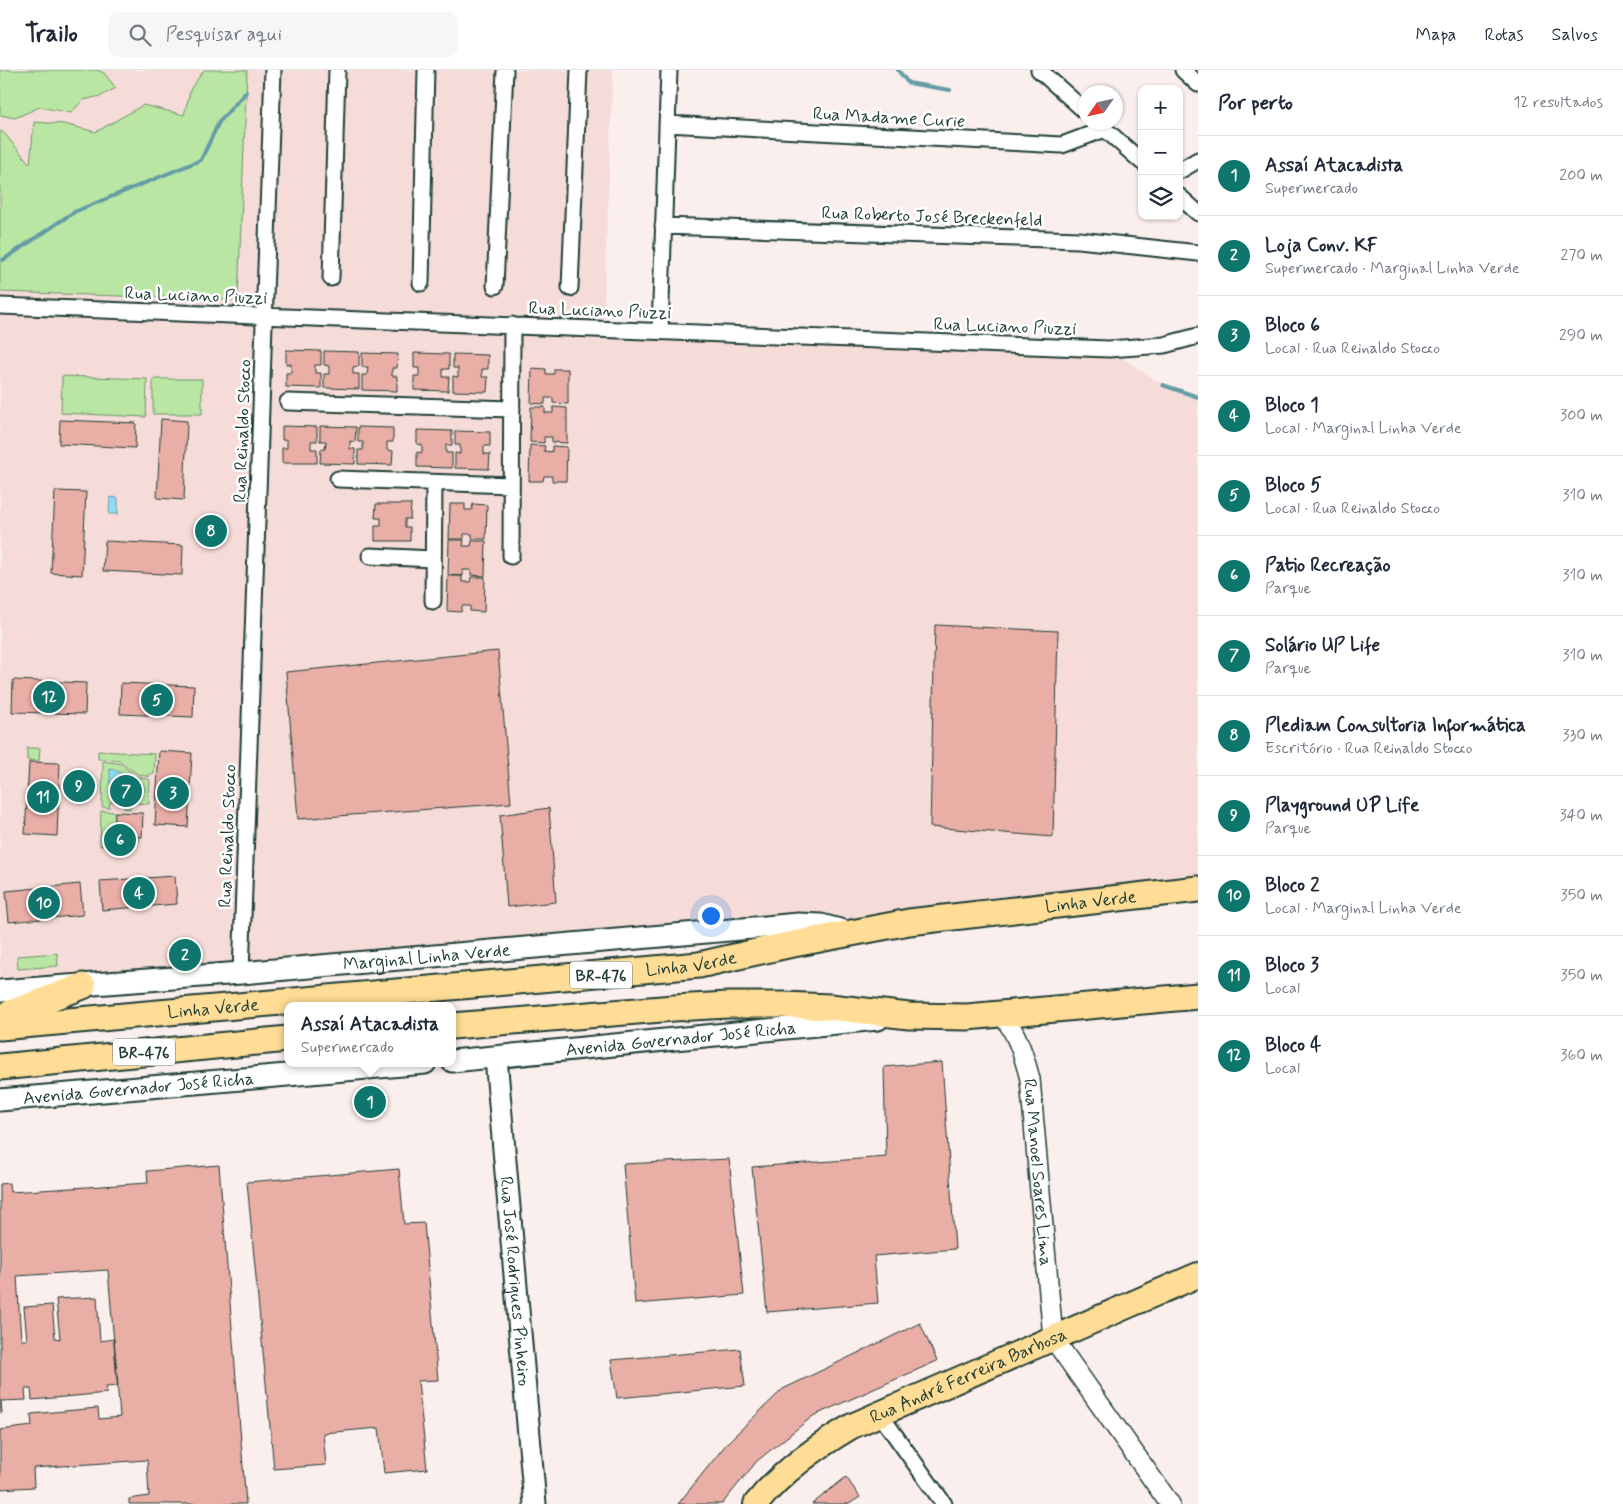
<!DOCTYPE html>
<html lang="pt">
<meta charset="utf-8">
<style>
:root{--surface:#fff;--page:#f6f6f7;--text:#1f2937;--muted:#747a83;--line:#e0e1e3;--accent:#0f766e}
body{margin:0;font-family:Mynerve,sans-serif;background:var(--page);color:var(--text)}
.controls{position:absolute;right:15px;top:15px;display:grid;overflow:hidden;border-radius:10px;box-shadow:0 1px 4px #0004}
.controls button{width:45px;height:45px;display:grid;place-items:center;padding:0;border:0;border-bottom:1px solid var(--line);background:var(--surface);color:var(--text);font:25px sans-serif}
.compass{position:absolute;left:1078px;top:15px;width:45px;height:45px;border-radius:50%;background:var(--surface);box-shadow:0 1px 4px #0004;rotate:236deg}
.you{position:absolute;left:710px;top:845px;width:18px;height:18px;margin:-12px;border:4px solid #fff;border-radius:50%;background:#1a73e8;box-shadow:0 0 0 8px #1a73e833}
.badge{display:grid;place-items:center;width:32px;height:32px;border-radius:50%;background:var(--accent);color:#fff;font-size:16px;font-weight:700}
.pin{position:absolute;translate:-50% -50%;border:2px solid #fff;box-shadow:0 1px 5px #0006}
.popup{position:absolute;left:284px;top:932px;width:172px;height:65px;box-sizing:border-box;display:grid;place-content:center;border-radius:10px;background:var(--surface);filter:drop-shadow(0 1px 4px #0005);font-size:16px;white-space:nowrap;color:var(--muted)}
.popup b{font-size:19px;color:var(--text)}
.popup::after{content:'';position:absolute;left:50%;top:100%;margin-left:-10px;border:10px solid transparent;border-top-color:var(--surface)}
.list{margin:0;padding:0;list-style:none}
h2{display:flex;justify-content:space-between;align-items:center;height:65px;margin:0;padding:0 20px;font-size:21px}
h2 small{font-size:16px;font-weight:400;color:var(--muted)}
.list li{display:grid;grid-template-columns:32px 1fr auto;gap:15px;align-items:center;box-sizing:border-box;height:80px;padding:0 20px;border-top:1px solid var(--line)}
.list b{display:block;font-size:19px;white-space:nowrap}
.list p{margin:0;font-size:16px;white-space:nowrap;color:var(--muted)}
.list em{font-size:16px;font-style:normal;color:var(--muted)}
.icon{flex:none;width:28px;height:28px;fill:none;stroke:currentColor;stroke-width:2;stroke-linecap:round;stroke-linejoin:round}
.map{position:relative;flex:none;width:1198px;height:1434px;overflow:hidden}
header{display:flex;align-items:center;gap:30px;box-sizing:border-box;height:70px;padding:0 25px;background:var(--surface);border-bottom:1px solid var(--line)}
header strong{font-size:24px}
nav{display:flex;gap:28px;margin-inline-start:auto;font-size:18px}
.search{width:350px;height:45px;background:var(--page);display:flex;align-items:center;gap:12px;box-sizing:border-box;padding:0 18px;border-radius:10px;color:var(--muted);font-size:19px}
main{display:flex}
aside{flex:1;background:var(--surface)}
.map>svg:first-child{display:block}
.built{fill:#f6dcd8}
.green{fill:#b9e6a3;stroke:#6c926c}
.water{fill:#92dcf3;stroke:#649ca7}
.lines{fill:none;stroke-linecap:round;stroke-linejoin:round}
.stream{stroke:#649ca7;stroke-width:4}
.building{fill:#e9aea6;stroke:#1f3d34}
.minor-casing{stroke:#1f3d34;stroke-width:19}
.tertiary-casing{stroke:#1f3d34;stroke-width:22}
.secondary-casing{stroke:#1f3d34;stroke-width:25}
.primary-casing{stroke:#1f3d34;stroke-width:28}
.trunk-casing{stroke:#1f3d34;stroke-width:29}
.minor{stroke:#fff;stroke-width:15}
.tertiary{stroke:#fff;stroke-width:19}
.secondary{stroke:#fff;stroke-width:21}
.primary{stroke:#ffdd96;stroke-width:24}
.trunk{stroke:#ffdd96;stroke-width:25}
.labels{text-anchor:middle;stroke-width:5;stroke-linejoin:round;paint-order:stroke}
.shield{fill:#fff;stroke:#627771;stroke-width:1}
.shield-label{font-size:16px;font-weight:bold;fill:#1f3d34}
.street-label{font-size:18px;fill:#1f3d34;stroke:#fff}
</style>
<header>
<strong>Trailo</strong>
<div class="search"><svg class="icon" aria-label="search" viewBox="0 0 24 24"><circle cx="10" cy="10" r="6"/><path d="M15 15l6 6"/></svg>Pesquisar aqui</div>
<nav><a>Mapa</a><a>Rotas</a><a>Salvos</a></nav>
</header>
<main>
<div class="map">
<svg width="1198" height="1434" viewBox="0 0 1198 1434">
<rect width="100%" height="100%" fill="#fbefed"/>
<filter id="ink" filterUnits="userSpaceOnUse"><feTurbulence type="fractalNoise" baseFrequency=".02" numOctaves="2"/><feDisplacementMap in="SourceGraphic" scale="10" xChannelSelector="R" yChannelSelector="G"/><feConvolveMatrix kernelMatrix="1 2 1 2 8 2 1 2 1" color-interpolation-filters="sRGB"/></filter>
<g filter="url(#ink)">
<path class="built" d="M0,0H613L603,259L1109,279L1163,315L1198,327V820L1082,832L0,919Z"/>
<path class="green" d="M0,0H97L104,3L116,18L101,26L83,30L71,43L40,37L15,48L0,45Z
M204,0H247L238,230L0,222V61L4,63L30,94L34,52L64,54L96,62L143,35L184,45L191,18Z
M62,306L147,309L146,347L61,343Z
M153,309H202V344H153Z
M27,678H40L39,691L27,690Z
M98,681L155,684L154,704H149V707L137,704L119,690L98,689Z
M103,691L122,694L135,706L150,710L149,734L130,733V739L124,738V732H110L109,738L102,737Z
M69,704H91L90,728H68Z
M101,741L115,742L114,766L140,767L139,772L100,776Z
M57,883L58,896L18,899L17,886Z"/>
<path class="water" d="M110,427L118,428V444H109Z
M110,699C123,701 131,712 144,715V722H120L116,715L110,714Z"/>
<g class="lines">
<path class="stream" d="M898,0L908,13L950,20
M3,190L74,142L201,90L219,52L246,22
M1163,315L1198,327"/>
</g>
<path class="building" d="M286,280L321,281V295H315V303H321V318L286,317V303H291V294H286Z
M324,281L359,282V296L353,297V304H359V319L324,318V304H329V296L324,295Z
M362,283L398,284L397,298H392V306H397V321L362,320V305H367L368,297H362Z
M414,283L449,284V299H443V307H449L448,321L414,320V306H419V298H414Z
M453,284L488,285V299H482V307H488L487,322L453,321V306L458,307V298H453Z
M532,298L546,299V304H554V299H568V334L553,333V328H545V334L531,333Z
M531,337H545V343H553V337L567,338V373L552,372V367H544V373L530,372Z
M161,349L187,351L184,430L157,428Z
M60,350L136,353L135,378L59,374Z
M282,356L317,357V371H311V379H317V393H282V378H287V370H282Z
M320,356L356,357L355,372L350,371V379H355V394L320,393L321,379H325L326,371H320Z
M358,357L393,358V372H387V380L393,381L392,395L358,394V380H363V372H358Z
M417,360L452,361V375H446V383H452V398L417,397V382L422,383V375L417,374Z
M455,361L490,362V376H484V384H490L489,399L455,398V383L460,384V375H455Z
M530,375L545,376L544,381L552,382V376L567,377L566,411H552V406H544L543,411H529Z
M55,421L86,422L82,505L51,503Z
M376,434H411L410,449H405V457H410V471H375V456H381V448H375Z
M450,434H465V440H472L473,434L487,435L486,469H472V464H464V469H449Z
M449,470H464L463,476H471L472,471H486L485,506L471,505V500H463V506L448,505Z
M105,471L183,475L182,505L103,501Z
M448,506H462V512H470L471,507H485L484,542L470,541V536H462L461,542L447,541Z
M935,555L1058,561L1053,767L930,757Z
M498,581L511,733L298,749L286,602Z
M13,610L86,613L85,644L12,642Z
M121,613L194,616L193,647L120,644Z
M159,681L192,683L188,757L155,755Z
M29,692L60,693L57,766L25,764Z
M549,738L556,832L507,837L500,745Z
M115,742L143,743L142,767L114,766Z
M175,806L177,834L102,840L100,811Z
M80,814L83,845L9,852L6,821Z
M192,880L193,887L177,889L176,882Z
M942,992L955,1179L874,1186L878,1233L767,1242L752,1097L886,1087L884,997Z
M729,1089L744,1225L635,1234L623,1094Z
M219,1095L246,1434H129V1429L149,1426L147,1390L33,1398L34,1417L0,1419V1360L32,1356L31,1344L98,1338L99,1349L120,1347L108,1200L17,1206L21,1270H27L24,1237L52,1235L55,1268L60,1269L56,1229L97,1227L100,1271L114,1269L118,1316L106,1317L107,1323L32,1330L31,1319H25L26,1330L1,1331L2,1343H0V1114L9,1113L10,1122L148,1113L147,1101Z
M399,1099L404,1154L424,1153L438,1310L418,1311L427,1399L384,1403L379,1358L323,1363L326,1395L274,1399L247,1112Z
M920,1253L937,1291L813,1346L757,1391L722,1434H678L728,1372L783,1319Z
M740,1279L745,1316L617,1328L611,1290Z
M846,1407L860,1427L849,1434H812Z"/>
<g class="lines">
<g class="minor-casing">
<path id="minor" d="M1039,0L1086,42
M1183,0L1198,14
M1098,53L1142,92
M667,54L1062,75L1105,59
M1179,101L1198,90
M1179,126L1198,143
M663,156L1079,170L1198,183
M331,208L337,0
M421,213L426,0
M495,216L505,0
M570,218L579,0
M0,236L1109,279L1164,275L1198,266
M660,261L669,0
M288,332L512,339
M338,409L511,415
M370,486L433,489
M511,486L512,255
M433,531L434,413
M241,903L273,0
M879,1343L944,1434"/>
</g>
<g class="tertiary-casing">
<g id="tertiary">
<path id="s1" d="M1002,944C1017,963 1024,986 1030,1009L1053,1268L1170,1434"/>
</g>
</g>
<g class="secondary-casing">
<g id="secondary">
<path id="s2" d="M0,921L241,903L798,854L821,855L851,863"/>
<path id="s3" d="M496,988L535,1434"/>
<path id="s4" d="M452,991L878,949"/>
<path id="s5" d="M0,1030L425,993"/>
</g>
</g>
<g class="primary-casing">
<g id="primary">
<path id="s6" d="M756,1434C782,1401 816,1377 852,1356L1198,1205"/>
</g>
</g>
<g class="trunk-casing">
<g id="trunk">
<path d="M0,947L83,916"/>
<path d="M452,956L674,938L728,935H784L830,937L909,946L967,947L1198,926"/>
<path id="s7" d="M0,957L699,895L783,876L909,852L1198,819"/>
<path d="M0,997L288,969"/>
</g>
</g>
<use href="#minor" class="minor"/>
<use href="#tertiary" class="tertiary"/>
<use href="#secondary" class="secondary"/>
<use href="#primary" class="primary"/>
<use href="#trunk" class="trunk"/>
</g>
</g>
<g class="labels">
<g class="shield">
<rect x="570" y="891.5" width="62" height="27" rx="4"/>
<rect x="113" y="968.5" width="62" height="27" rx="4"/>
</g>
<g class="shield-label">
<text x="601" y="911">BR-476</text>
<text x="144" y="988">BR-476</text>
</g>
<g class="street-label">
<text transform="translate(889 47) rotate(3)" y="6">Rua Madame Curie</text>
<text transform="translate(932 146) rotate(2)" y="6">Rua Roberto José Breckenfeld</text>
<text transform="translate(196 225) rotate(2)" y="6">Rua Luciano Piuzzi</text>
<text transform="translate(600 240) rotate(2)" y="6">Rua Luciano Piuzzi</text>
<text transform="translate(1005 256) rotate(2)" y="6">Rua Luciano Piuzzi</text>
<text transform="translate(242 361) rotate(-88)" y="6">Rua Reinaldo Stocco</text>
<text transform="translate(227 766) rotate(-88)" y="6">Rua Reinaldo Stocco</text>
<text dy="6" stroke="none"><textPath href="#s7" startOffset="1099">Linha Verde</textPath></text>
<text dy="6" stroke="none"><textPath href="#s2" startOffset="428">Marginal Linha Verde</textPath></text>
<text dy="6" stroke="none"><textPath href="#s7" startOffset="694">Linha Verde</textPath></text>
<text dy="6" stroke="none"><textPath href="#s7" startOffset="214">Linha Verde</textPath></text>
<text dy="6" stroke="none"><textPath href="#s4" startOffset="230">Avenida Governador José Richa</textPath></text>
<text dy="6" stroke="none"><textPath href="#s5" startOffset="139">Avenida Governador José Richa</textPath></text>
<text dy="6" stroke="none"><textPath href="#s1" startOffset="165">Rua Manoel Soares Lima</textPath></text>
<text dy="6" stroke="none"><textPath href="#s3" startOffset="224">Rua José Rodrigues Pinheiro</textPath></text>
<text dy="6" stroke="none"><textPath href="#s6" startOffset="251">Rua André Ferreira Barbosa</textPath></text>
</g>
</g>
</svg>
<div class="controls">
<button>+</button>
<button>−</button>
<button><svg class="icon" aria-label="layers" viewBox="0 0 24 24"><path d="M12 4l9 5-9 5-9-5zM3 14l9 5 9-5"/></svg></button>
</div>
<svg class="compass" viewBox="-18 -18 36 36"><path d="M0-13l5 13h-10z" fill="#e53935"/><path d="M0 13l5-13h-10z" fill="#747a83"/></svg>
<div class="you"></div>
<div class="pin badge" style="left:370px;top:1032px">1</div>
<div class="popup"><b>Assaí Atacadista</b>Supermercado</div>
<div class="pin badge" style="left:185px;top:885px">2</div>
<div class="pin badge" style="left:173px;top:723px">3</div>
<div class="pin badge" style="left:139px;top:823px">4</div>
<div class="pin badge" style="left:157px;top:630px">5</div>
<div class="pin badge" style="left:120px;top:770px">6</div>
<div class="pin badge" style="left:126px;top:721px">7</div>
<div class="pin badge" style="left:211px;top:461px">8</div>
<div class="pin badge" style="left:79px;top:716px">9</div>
<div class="pin badge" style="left:44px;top:833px">10</div>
<div class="pin badge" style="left:43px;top:727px">11</div>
<div class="pin badge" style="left:49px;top:627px">12</div>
</div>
<aside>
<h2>Por perto<small>12 resultados</small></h2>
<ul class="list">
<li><span class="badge">1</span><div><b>Assaí Atacadista</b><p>Supermercado</p></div><em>200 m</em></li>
<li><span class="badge">2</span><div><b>Loja Conv. KF</b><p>Supermercado · Marginal Linha Verde</p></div><em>270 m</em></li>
<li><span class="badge">3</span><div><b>Bloco 6</b><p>Local · Rua Reinaldo Stocco</p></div><em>290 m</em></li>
<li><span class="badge">4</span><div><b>Bloco 1</b><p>Local · Marginal Linha Verde</p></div><em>300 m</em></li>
<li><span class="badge">5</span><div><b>Bloco 5</b><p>Local · Rua Reinaldo Stocco</p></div><em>310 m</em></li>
<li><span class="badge">6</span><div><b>Patio Recreação</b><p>Parque</p></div><em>310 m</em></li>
<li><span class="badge">7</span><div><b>Solário UP Life</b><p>Parque</p></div><em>310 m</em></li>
<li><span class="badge">8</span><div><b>Plediam Consultoria Informática</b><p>Escritório · Rua Reinaldo Stocco</p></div><em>330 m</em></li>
<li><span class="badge">9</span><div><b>Playground UP Life</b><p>Parque</p></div><em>340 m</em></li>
<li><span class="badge">10</span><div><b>Bloco 2</b><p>Local · Marginal Linha Verde</p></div><em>350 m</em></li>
<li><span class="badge">11</span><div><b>Bloco 3</b><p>Local</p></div><em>350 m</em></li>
<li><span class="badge">12</span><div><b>Bloco 4</b><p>Local</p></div><em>360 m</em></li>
</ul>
</aside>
</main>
